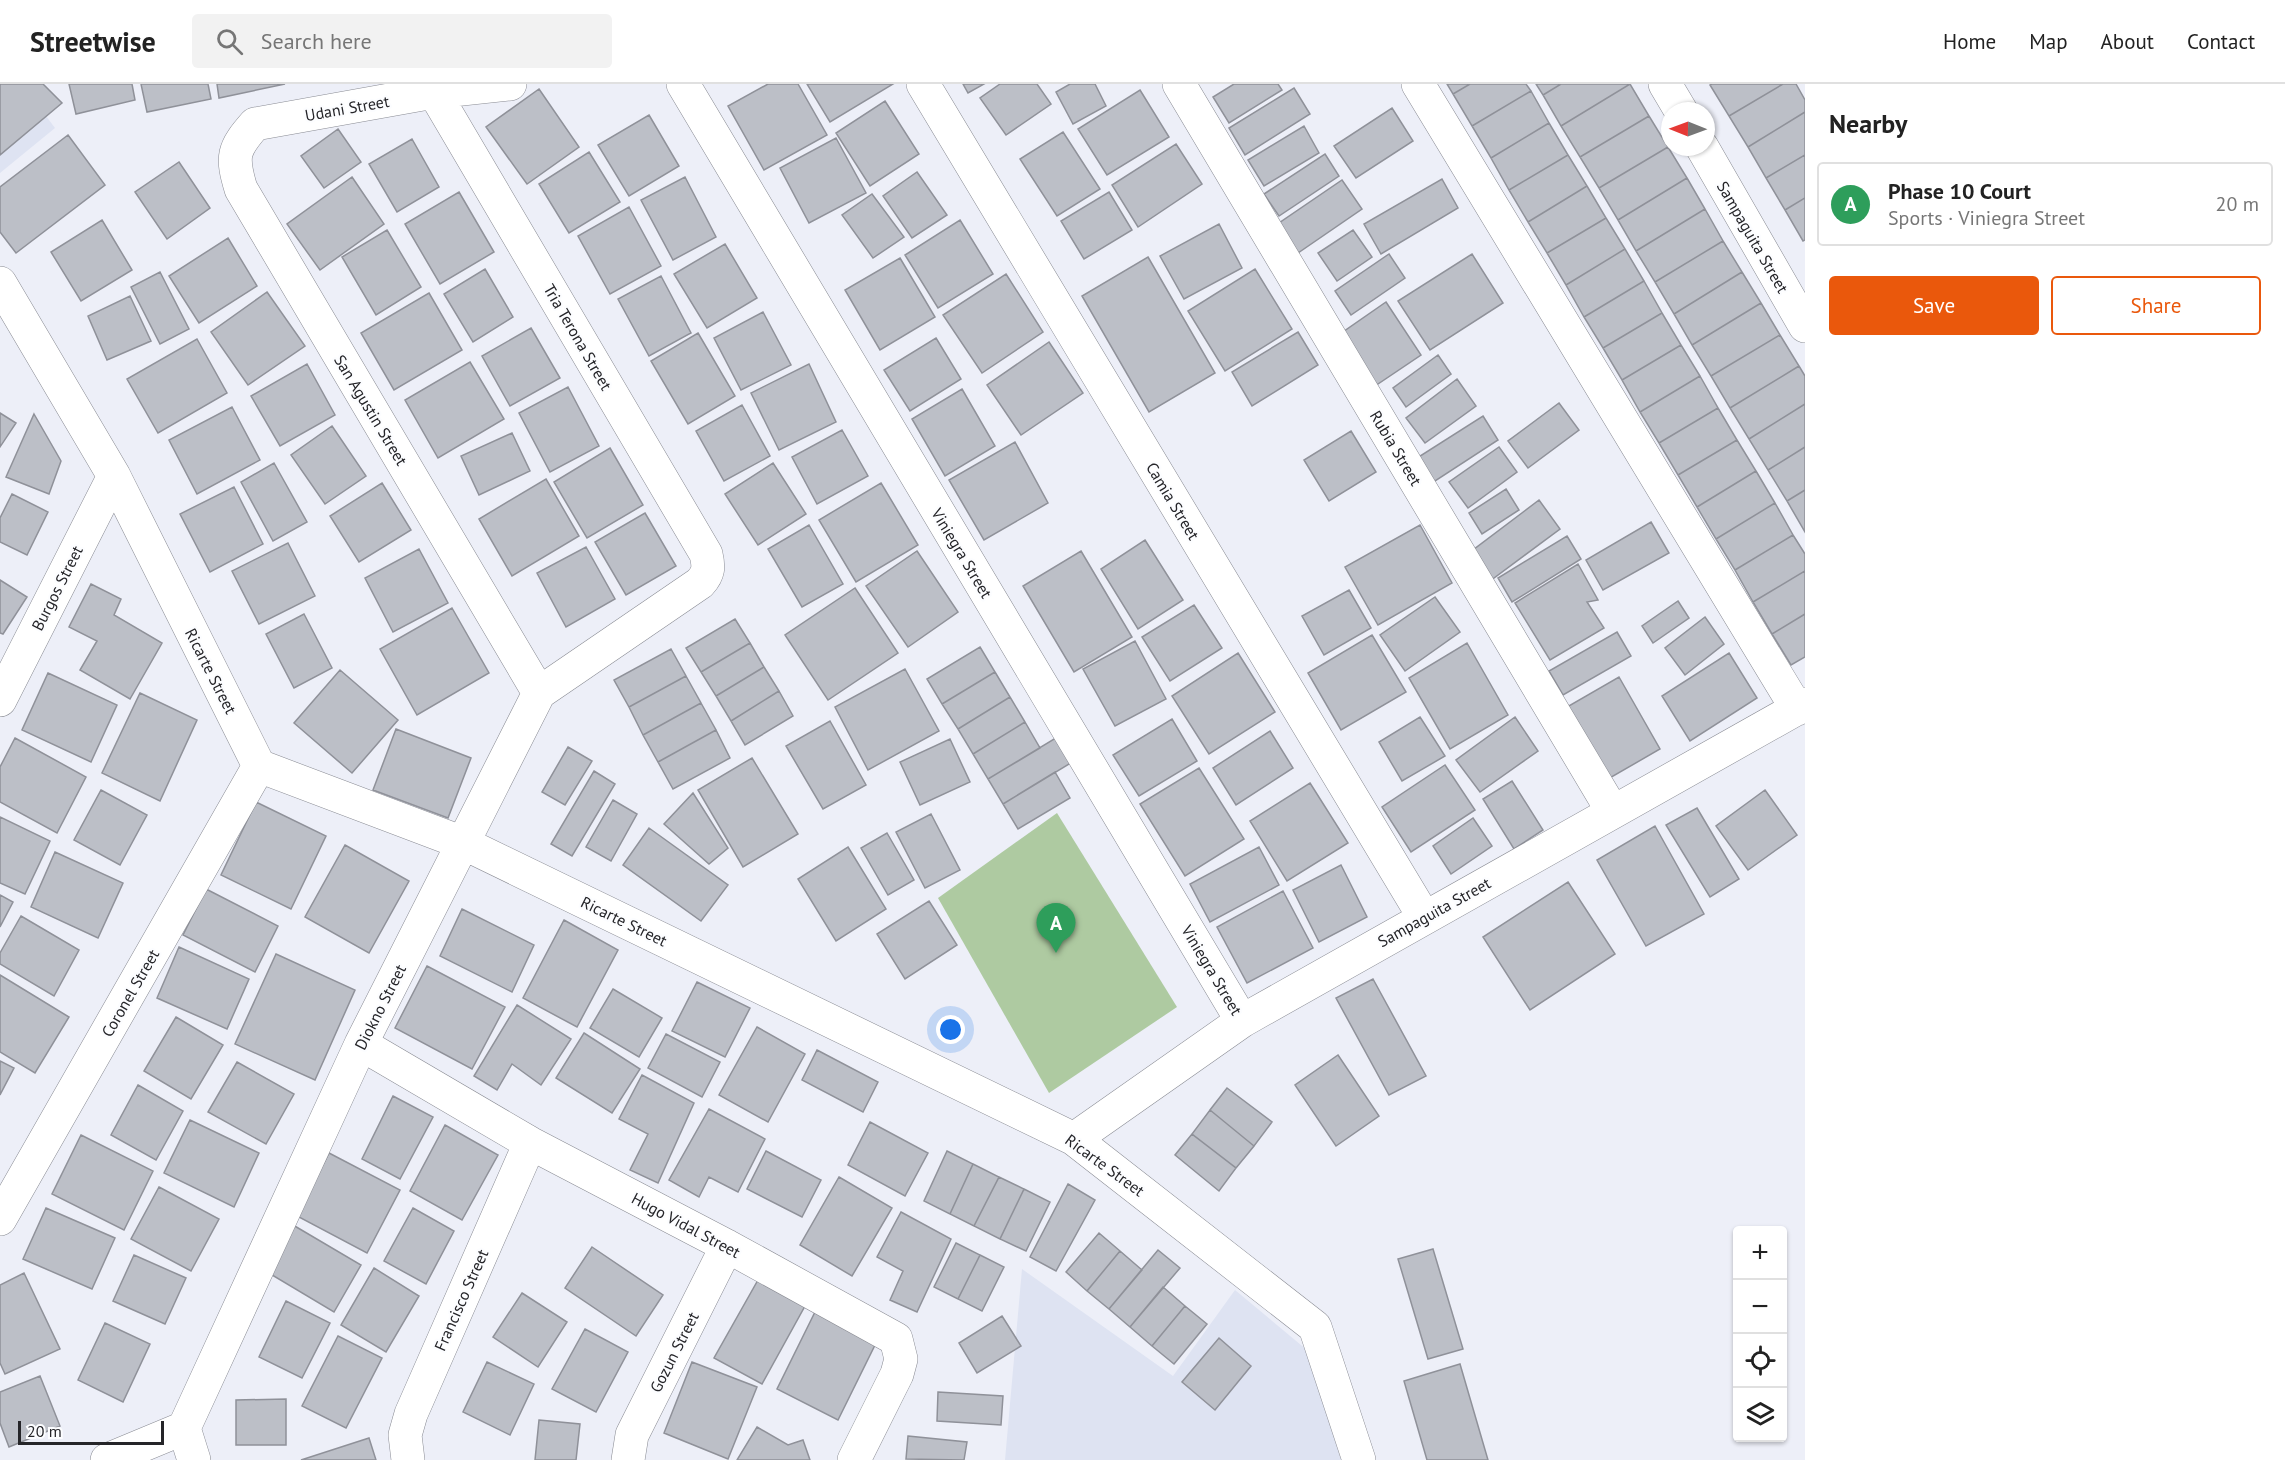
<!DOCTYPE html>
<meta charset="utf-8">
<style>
:root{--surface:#fff;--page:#f2f2f2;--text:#222;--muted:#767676;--line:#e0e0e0;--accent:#ea580c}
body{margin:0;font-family:"PT Sans",sans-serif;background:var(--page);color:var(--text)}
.controls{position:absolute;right:18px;bottom:18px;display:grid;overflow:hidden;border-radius:6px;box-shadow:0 2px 4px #0004}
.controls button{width:54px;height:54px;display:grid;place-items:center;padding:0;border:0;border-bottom:2px solid var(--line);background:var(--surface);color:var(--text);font:30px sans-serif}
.compass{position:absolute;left:1661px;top:18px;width:54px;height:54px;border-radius:50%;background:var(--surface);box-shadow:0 2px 4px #0004;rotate:271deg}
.scale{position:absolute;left:18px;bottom:15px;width:146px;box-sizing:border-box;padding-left:6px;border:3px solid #252529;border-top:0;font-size:16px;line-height:21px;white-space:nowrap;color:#252529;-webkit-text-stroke:4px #fcfdff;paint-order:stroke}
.you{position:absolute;left:951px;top:946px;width:21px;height:21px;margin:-15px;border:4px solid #fff;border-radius:50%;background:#1a73e8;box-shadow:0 0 0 9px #1a73e833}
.badge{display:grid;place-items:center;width:39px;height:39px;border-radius:50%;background:var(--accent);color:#fff;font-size:20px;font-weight:700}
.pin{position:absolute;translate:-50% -50px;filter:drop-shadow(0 2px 3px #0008)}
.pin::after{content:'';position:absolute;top:32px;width:21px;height:18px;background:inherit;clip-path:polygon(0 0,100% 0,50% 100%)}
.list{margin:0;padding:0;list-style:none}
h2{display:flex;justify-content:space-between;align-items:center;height:78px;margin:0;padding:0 24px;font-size:26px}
h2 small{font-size:20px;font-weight:400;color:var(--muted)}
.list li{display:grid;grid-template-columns:39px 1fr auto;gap:18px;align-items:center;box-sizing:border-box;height:84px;margin:0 12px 12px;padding:0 12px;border:2px solid var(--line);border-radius:6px}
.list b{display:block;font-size:22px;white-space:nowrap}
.list p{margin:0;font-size:20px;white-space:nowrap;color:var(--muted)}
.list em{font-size:20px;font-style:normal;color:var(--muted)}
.actions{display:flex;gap:12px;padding:18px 24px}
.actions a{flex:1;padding:14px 0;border:2px solid var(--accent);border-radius:6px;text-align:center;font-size:21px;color:var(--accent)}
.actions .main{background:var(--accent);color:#fff}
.icon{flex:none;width:33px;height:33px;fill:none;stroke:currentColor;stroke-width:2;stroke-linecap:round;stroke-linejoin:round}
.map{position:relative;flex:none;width:1805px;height:1376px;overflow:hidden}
header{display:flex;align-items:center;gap:36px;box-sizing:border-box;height:84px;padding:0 30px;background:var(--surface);border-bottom:2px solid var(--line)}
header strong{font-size:28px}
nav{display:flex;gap:33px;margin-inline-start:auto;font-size:21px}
.search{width:420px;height:54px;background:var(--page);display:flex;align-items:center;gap:15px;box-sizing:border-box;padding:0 21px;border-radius:6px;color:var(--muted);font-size:22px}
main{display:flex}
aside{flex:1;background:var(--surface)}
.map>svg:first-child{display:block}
.built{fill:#dee3f2}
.green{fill:#aecaa1}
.building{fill:#bcbfc7;stroke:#8f9199;stroke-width:1.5}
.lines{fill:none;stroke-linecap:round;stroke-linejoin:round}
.minor-casing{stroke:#898b93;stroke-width:34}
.minor{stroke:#fff;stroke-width:33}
.labels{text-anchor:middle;stroke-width:4.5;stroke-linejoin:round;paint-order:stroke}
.street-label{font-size:16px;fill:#252529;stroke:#fcfdff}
</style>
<header>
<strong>Streetwise</strong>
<div class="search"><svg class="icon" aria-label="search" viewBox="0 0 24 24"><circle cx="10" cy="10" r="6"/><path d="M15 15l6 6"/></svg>Search here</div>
<nav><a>Home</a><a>Map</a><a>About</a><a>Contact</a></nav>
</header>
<main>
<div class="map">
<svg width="1805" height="1376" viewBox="0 0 1805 1376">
<rect width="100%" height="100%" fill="#edeff8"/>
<path class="built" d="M0,0H22L55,44L0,89Z
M1022,1185L1173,1292L1235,1206L1307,1266L1341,1376H1005Z"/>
<path class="green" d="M1057,729L1177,923L1049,1009L938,814Z"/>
<path class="building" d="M0,0H43L62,19L0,71Z
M69,0H132L135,16L76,30Z
M141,0H208L211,15L147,28Z
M217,0H285L219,14Z
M768,0H798L827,51L764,86L728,22Z
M807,0H893L830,38Z
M963,0H984L968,9Z
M1000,0H1037L1051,20L1006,51L980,14Z
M1070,0H1095L1106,22L1073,40L1056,8Z
M1234,0H1278L1282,6L1229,39L1213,13Z
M1447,0H1470L1453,10Z
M1470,0H1526L1531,7L1472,42L1453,10Z
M1536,0H1561L1543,11Z
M1561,0H1630L1561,42L1543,11Z
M1630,0L1649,32L1580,73L1561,42Z
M1712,0H1783L1729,32L1710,1Z
M1783,0H1796L1805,16V28L1748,63L1729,32Z
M1294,4L1310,30L1245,71L1229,44Z
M539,5L579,63L527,100L486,43Z
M1140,6L1169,53L1107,91L1078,45Z
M1531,7L1549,39L1491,74L1472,42Z
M885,17L919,70L870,102L836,49Z
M1392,24L1413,57L1356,94L1334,62Z
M1805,28V71L1766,94L1748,63Z
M649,31L679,82L629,112L598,61Z
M1649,32L1668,63L1599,104L1580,73Z
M1549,39L1568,71L1509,106L1491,74Z
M1304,42L1319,69L1264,102L1248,76Z
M338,45L361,78L324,104L301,72Z
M1063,48L1100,105L1057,132L1020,75Z
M68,51L105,101L16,169L0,148V103Z
M836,54L866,109L809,139L780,84Z
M412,55L439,103L397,128L369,80Z
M1176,60L1202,100L1138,143L1112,101Z
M1668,63L1687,94L1618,136L1599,104Z
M589,68L620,118L569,149L539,100Z
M1325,70L1339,92L1279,132L1264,110Z
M1568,71L1587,102L1528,138L1509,106Z
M1805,71V114L1785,126L1766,94Z
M179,78L210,124L167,155L135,108Z
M917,88L947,131L912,154L883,112Z
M352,93L384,140L320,186L287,140Z
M685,93L716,153L673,176L641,116Z
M1687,94L1705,125L1636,167L1618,136Z
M1442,95L1458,124L1381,170L1364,140Z
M1342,96L1362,125L1298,169L1279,139Z
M1587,102L1606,134L1547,169L1528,138Z
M459,108L494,168L440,200L405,140Z
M1109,108L1132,146L1084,175L1061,137Z
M872,110L904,153L873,174L842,131Z
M1805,114V156L1803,157L1785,126Z
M629,123L661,182L610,210L578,152Z
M1705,125L1723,157L1655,198L1636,167Z
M1606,134L1625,165L1566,201L1547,169Z
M102,136L132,186L81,217L51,168Z
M960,136L993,190L938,224L905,171Z
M1219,140L1242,184L1184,215L1160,172Z
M387,146L421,203L376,231L342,173Z
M1353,146L1372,173L1337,197L1318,169Z
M228,154L257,202L199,239L169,192Z
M1723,157L1742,188L1674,230L1655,198Z
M725,160L757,214L707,244L674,190Z
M1625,165L1644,197L1584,233L1566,201Z
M1389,170L1405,194L1351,231L1335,207Z
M1472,170L1503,219L1430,266L1398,217Z
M1148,173L1215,289L1149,328L1082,212Z
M900,174L935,233L880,266L845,206Z
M485,185L513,233L473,258L444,210Z
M1255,185L1292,245L1225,287L1188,227Z
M160,188L189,245L160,260L131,203Z
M1742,188L1761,219L1692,261L1674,230Z
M1006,190L1043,248L982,289L943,231Z
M661,192L691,249L649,272L618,215Z
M1644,197L1662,229L1603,264L1584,233Z
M267,208L305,262L248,301L211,248Z
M429,209L462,266L394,306L361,249Z
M130,212L151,257L107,276L88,232Z
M1386,218L1421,271L1375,302L1340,250Z
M1761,219L1780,251L1711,292L1692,261Z
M763,228L791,281L741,306L714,254Z
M1662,229L1681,261L1622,296L1603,264Z
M531,244L560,294L510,322L482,272Z
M1298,248L1318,281L1252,322L1232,288Z
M698,249L735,312L688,340L651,277Z
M1780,251L1799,282L1730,324L1711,292Z
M936,254L961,295L910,327L884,286Z
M197,255L227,309L158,349L127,295Z
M1049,258L1083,309L1021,351L987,301Z
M1681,261L1700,292L1640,328L1622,296Z
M1438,271L1451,290L1406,323L1393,304Z
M470,278L504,335L438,374L405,316Z
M307,280L335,331L280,362L251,312Z
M809,280L836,338L779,366L751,309Z
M1799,282L1805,292V320L1749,355L1730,324Z
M1700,292L1718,324L1659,359L1640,328Z
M1457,295L1476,322L1425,359L1406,334Z
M568,303L599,362L550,388L519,329Z
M962,305L995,362L945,392L912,335Z
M1559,319L1579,346L1528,384L1508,357Z
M1805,320V363L1768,386L1749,355Z
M742,321L770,372L724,397L696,347Z
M232,323L260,376L197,410L169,356Z
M1718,324L1737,356L1678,391L1659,359Z
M0,329L16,339L0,363Z
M34,330L61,377L49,410L6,393Z
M1483,332L1498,356L1432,399L1417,374Z
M332,342L366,392L325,420L291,371Z
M842,346L868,392L817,420L792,373Z
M1351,347L1376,388L1329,417L1304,376Z
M512,349L530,387L479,411L461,372Z
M1737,356L1756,387L1697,423L1678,391Z
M1015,358L1048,419L984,456L949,396Z
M1499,363L1517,388L1468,424L1449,398Z
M1805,363V406L1787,417L1768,386Z
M610,364L643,421L587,454L554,398Z
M274,379L307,438L273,457L241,398Z
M773,379L806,430L758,461L725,410Z
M1756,387L1775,419L1716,455L1697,423Z
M546,395L579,452L512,492L479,435Z
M382,399L411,446L359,478L330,432Z
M881,399L918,461L856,498L819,436Z
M234,403L263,460L210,488L180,430Z
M1506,405L1519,426L1482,450L1469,429Z
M1805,406V448L1787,417Z
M12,410L48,428L27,471L0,458V434Z
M1539,416L1560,445L1490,497L1469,469Z
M1775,419L1793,451L1735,486L1716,455Z
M645,429L676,482L626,511L595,458Z
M1651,438L1669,469L1603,506L1586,476Z
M809,441L843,500L802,523L768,465Z
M1420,441L1452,499L1378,541L1345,483Z
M1793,451L1805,470V487L1753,518L1735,486Z
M1567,452L1581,475L1512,518L1498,494Z
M1145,456L1183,516L1138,545L1101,485Z
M288,459L315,512L259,540L232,487Z
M586,463L615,515L566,543L537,489Z
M419,465L448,519L393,548L365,494Z
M917,467L958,528L908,563L866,502Z
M1081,467L1132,553L1074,588L1023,502Z
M1578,480L1598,516L1587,518L1604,544L1550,576L1515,519Z
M1805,487V530L1772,550L1753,518Z
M0,496L27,513L3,550L0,549Z
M91,500L121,515L114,531L162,559L130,615L80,586L97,557L69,543Z
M855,504L898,569L828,616L785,551Z
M1349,506L1371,544L1324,571L1302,532Z
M1435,513L1460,548L1405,587L1380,551Z
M1678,517L1689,534L1653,559L1642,542Z
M1194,521L1222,564L1170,597L1142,553Z
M452,524L489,589L417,631L380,565Z
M304,530L332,584L294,604L266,550Z
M1805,530V573L1791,581L1772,550Z
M1705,533L1724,560L1685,591L1665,564Z
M735,535L750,559L701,588L686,564Z
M1617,548L1631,572L1563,611L1549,587Z
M1372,551L1406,608L1341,646L1308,589Z
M1135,557L1166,615L1115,642L1083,585Z
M750,559L764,583L716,612L701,588Z
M1467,559L1508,631L1450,665L1409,594Z
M980,563L995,588L942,620L927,595Z
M671,565L686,592L629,623L614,596Z
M1238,569L1275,628L1209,670L1172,612Z
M1729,569L1757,614L1690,657L1662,612Z
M764,583L779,607L731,637L716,612Z
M905,585L939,647L868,686L835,623Z
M340,586L398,636L352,689L294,639Z
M995,588L1010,613L958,645L942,620Z
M48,589L117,621L91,678L22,646Z
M686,592L701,619L643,651L629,623Z
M1619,593L1660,665L1608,695L1567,623Z
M779,607L793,632L745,661L731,637Z
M140,609L197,636L160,717L102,689Z
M1010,613L1025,638L973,670L958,645Z
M701,619L716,646L658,678L643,651Z
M1420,633L1445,672L1402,697L1379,658Z
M1515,633L1538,667L1480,708L1456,676Z
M1172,635L1197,677L1139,712L1113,671Z
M830,637L866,701L823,725L786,662Z
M1025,638L1040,664L988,695L973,670Z
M396,645L471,674L448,734L373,706Z
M716,646L730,674L673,705L658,678Z
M1270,647L1293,684L1236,721L1213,684Z
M1059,652L1074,677L1003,720L988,695Z
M15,654L86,693L57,749L0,718V683Z
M950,655L970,698L920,721L900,678Z
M568,663L592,677L565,721L542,708Z
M752,674L798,750L743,783L698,706Z
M1445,681L1475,726L1411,768L1382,723Z
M1199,684L1244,755L1185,792L1140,720Z
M594,687L615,700L572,772L551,760Z
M1055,688L1070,714L1018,745L1003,720Z
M1512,697L1543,746L1514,765L1483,715Z
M1310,699L1348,759L1287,797L1250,737Z
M101,706L147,731L120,781L74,756Z
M1765,706L1797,751L1748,786L1716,742Z
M693,709L728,764L709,780L664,740Z
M613,716L637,730L611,777L586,763Z
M256,718L326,752L291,825L221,791Z
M1697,724L1739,795L1710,813L1666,741Z
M931,730L960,786L925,804L896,748Z
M0,733L50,757L25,810L0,799Z
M1473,734L1492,762L1451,790L1433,762Z
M1655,742L1704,830L1646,862L1597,776Z
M649,744L728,801L701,837L623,781Z
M887,749L914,796L888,811L861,764Z
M345,761L409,797L369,869L305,833Z
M848,763L886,825L836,857L798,795Z
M1259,763L1279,801L1210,838L1190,800Z
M55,768L123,799L98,854L31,823Z
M1341,781L1367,833L1319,858L1293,806Z
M1568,798L1615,870L1530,926L1483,853Z
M206,805L278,842L255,888L183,851Z
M1283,807L1313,864L1247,899L1217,843Z
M0,811L13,818L0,843Z
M929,817L957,861L905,895L877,850Z
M462,825L534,861L512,908L440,872Z
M21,832L79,866L54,912L0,880V869Z
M564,836L618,866L577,943L523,914Z
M179,863L249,895L227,945L157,914Z
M276,870L355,906L315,996L235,960Z
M427,882L505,923L472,985L395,944Z
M0,891L69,933L35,989L0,968Z
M1373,895L1426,992L1389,1011L1336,914Z
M697,898L750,924L725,973L672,947Z
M613,905L662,934L639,973L590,944Z
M517,921L571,955L541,1001L512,980L497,1006L474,992Z
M176,933L223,961L191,1015L144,987Z
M757,943L805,970L768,1038L719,1011Z
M584,949L640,985L612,1029L556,994Z
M666,950L720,978L702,1013L648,984Z
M817,966L878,998L863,1028L802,996Z
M1338,971L1379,1032L1336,1062L1295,1001Z
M0,977L14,984L0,1011Z
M237,978L294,1010L266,1060L208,1028Z
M642,991L694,1019L658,1099L630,1086L648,1050L619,1035Z
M138,1001L183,1027L156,1076L111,1051Z
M1227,1004L1272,1038L1254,1062L1210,1026Z
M393,1012L433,1033L400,1095L362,1075Z
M709,1025L765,1055L738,1108L709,1093L699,1113L669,1096Z
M1210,1026L1254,1062L1236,1084L1192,1050Z
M190,1036L259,1069L234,1123L164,1089Z
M870,1038L928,1069L905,1112L848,1081Z
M445,1041L498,1071L462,1136L410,1107Z
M1192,1050L1236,1084L1219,1107L1175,1071Z
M81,1051L153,1087L124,1146L52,1110Z
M766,1067L821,1096L802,1133L747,1105Z
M947,1067L973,1080L950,1130L924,1117Z
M329,1069L400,1106L367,1169L297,1132Z
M973,1080L999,1093L974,1142L950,1130Z
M839,1093L892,1124L852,1192L800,1161Z
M999,1093L1024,1105L1000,1155L974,1142Z
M1068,1100L1095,1116L1056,1187L1030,1173Z
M159,1103L219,1135L191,1187L131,1155Z
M1024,1105L1050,1118L1026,1167L1000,1155Z
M46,1124L115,1154L92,1205L23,1175Z
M413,1124L454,1147L426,1200L384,1177Z
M901,1128L951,1155L917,1228L890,1216L903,1187L877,1173Z
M293,1141L361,1181L334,1228L267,1188Z
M1099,1149L1120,1167L1087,1207L1066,1188Z
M956,1159L980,1171L958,1215L934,1203Z
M592,1163L663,1211L636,1252L565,1204Z
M1433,1165L1463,1265L1428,1275L1398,1175Z
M1158,1166L1180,1184L1130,1243L1109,1225Z
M1120,1167L1142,1186L1109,1225L1087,1207Z
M134,1171L186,1194L165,1240L113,1217Z
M980,1171L1004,1183L982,1227L958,1215Z
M374,1184L419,1212L386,1268L341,1241Z
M24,1189L60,1265L5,1290L0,1279V1201Z
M758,1196L805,1222L762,1300L714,1274Z
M1163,1203L1185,1222L1152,1262L1130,1243Z
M522,1209L567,1238L538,1283L493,1253Z
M286,1217L330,1239L302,1294L259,1273Z
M1185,1222L1207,1240L1174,1280L1152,1262Z
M815,1228L876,1259L838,1336L777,1305Z
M1002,1232L1021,1262L977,1289L959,1259Z
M105,1239L150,1260L123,1318L78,1296Z
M585,1245L628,1268L596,1328L552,1305Z
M338,1252L382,1274L346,1344L302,1322Z
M1219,1254L1251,1282L1215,1326L1182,1298Z
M487,1278L534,1300L510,1351L463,1328Z
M692,1278L757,1303L728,1375L664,1349Z
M1460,1280L1488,1376H1427L1404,1297Z
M40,1292L60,1342L9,1363L0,1339V1308Z
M938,1308L1003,1312L1001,1341L937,1337Z
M286,1315V1361H236V1316Z
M539,1336L580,1340L576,1376H535Z
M757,1343L788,1361L803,1356L810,1376H737Z
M908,1352L967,1358L964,1376L906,1375Z
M369,1354L376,1376H301Z"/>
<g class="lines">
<g class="minor-casing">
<path id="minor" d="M510,0L434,8L255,40C233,65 231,72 241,105L539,609
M683,0L1242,937
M923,0L1424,833
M1179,0L1613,728
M1418,0L1797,625
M1665,0L1681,27
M1702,63L1805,242
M0,199L114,392L259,682L463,759L1074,1055L1315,1243L1359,1376
M0,616L114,392
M361,960L530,1059L727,1162L896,1255L901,1275L897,1290L854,1376
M1074,1055L1242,937L1805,620
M0,1135L259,682
M184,1344L194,1376
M107,1376L184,1344L361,960L539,609L700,499C709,489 709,483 706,470L434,8
M408,1376L405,1351L411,1330L530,1059
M628,1376L632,1351L727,1162"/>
</g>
<use href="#minor" class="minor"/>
</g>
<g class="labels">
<g class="street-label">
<text transform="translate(347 24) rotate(-10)" y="6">Udani Street</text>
<text transform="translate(1753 153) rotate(60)" y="6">Sampaguita Street</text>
<text transform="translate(578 253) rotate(60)" y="6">Tria Terona Street</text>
<text transform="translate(371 326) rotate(59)" y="6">San Agustin Street</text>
<text transform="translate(1396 364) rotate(59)" y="6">Rubia Street</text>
<text transform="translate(1173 417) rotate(59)" y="6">Camia Street</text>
<text transform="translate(962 469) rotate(59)" y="6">Viniegra Street</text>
<text transform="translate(57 504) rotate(-63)" y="6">Burgos Street</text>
<text transform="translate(211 587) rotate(63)" y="6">Ricarte Street</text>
<text transform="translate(1434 828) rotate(-29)" y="6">Sampaguita Street</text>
<text transform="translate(624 837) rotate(26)" y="6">Ricarte Street</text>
<text transform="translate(1212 886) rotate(59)" y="6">Viniegra Street</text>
<text transform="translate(130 909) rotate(-60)" y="6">Coronel Street</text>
<text transform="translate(380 923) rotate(-63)" y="6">Diokno Street</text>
<text transform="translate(1105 1081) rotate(36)" y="6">Ricarte Street</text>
<text transform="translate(686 1141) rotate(28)" y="6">Hugo Vidal Street</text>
<text transform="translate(461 1216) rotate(-66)" y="6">Francisco Street</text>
<text transform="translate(674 1268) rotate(-63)" y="6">Gozun Street</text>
</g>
</g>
</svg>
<div class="controls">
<button>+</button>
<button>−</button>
<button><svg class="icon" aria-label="locate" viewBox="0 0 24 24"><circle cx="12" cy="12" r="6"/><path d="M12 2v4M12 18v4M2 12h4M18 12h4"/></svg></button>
<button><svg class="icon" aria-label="layers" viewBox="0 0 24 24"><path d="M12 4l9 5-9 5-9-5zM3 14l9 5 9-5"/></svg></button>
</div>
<svg class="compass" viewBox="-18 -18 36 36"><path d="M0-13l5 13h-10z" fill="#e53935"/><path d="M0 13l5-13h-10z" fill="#767676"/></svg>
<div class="scale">20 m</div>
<div class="you"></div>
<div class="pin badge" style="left:1056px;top:869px;background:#2e9e5b">A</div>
</div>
<aside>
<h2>Nearby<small></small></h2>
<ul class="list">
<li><span class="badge" style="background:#2e9e5b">A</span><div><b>Phase 10 Court</b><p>Sports · Viniegra Street</p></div><em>20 m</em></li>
</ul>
<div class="actions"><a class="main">Save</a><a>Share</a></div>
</aside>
</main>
